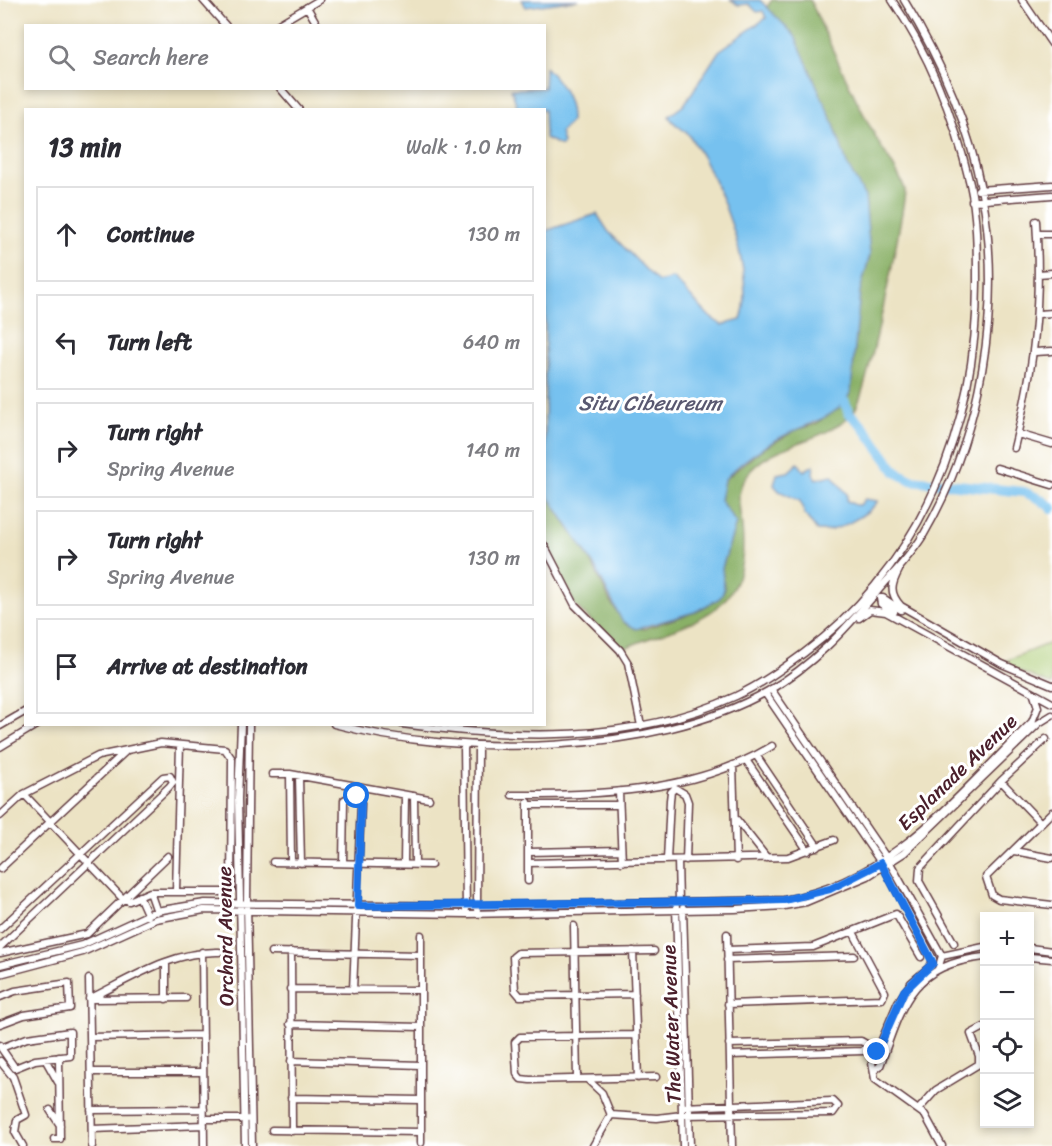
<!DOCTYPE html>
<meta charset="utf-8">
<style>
:root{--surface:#fff;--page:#f2f2f3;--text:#2b2b33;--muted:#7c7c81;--line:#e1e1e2}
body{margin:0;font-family:Sriracha,sans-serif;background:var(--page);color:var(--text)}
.controls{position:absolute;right:18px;bottom:18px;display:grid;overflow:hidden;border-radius:0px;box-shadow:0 3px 9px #0003}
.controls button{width:54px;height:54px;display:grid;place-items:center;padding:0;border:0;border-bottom:2px solid var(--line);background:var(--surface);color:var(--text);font:30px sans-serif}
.stop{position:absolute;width:18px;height:18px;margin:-14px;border:4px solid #1a73e8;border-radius:50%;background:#fff}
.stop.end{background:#1a73e8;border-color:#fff;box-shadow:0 2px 6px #0008}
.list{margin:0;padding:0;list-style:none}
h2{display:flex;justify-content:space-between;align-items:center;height:78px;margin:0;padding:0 24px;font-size:26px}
h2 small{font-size:20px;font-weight:400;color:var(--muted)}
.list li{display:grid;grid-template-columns:39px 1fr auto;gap:18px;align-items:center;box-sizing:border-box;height:96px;margin:0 12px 12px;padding:0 12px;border:2px solid var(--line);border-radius:0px}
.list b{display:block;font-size:22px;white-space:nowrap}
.list p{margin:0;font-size:20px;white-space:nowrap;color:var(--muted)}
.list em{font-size:20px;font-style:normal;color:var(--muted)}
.icon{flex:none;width:33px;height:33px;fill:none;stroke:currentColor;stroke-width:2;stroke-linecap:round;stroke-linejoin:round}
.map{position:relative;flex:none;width:1052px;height:1146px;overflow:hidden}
.search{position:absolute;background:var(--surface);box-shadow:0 3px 9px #0003;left:24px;top:24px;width:522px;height:66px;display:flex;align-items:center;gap:15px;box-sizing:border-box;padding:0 21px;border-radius:0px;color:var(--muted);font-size:22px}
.panel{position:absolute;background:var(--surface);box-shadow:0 3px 9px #0003;left:24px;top:108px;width:522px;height:618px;border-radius:0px}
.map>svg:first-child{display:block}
.green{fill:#accc74;stroke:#7b7650;stroke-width:1.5}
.forest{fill:#89b066;stroke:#6a6848;stroke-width:1.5}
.water{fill:#76c1ef;stroke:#60708d;stroke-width:1.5}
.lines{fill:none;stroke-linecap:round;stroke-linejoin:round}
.river{stroke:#76c1ef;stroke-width:10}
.minor-casing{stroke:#623c42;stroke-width:9}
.minor{stroke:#fff;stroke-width:6}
.route{stroke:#1a73e8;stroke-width:8}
.labels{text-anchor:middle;stroke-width:6;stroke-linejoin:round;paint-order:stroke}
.street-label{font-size:20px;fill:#4a1f2b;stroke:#fff}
.water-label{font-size:21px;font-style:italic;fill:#595870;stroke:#fff}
</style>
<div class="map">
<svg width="1052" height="1146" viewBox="0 0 1052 1146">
<rect width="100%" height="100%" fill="#fff"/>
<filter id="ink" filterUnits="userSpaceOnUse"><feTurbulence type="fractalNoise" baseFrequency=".0167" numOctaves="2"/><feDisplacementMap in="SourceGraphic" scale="12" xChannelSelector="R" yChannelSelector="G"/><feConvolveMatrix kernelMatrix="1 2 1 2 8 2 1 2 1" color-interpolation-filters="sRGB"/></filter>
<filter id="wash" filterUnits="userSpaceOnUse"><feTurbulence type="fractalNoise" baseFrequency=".008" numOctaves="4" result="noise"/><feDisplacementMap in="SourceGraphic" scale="24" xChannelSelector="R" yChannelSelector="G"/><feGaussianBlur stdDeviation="1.35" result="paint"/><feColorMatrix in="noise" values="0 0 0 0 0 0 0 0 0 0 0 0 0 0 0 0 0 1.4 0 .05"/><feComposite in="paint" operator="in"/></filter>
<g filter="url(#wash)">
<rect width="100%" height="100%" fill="#ece3c4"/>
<path class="green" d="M1052,642V685L1000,663Z"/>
<path class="forest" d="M772,0H810C832,48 853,97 879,143C884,152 905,182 905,191C903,218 867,396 854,411C826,445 773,440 747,475C734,492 740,508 742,527C752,621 687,620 620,650L575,605L545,545V491L590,559L611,603L626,624L644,629L695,612L720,598L724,590L722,568L736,523L720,500L724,480L761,450L796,430L816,424L848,397L851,391L860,291L870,255L865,197L847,164L834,125L795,37L766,8Z"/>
<path class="water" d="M522,0H578L526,7Z
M731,0H760L795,36L834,125L847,164L865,197L870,255L860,291L851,391C842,414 816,421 796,430C771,441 742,460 724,480L720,500L736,523L722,568L724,590L720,598L695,612L636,629L622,621L594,565L545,491V231L597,214L608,231L655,279L659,282L673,278L710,317L722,325L741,320C757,271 718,180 691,138C686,129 673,126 669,116L684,105L719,51L766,18L763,11L757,12L749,4L738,5Z
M545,67C560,82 572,99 571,121L560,133L563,143L561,146L545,138L544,110L518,109L511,89L544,88Z
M798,463L804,471L814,465L813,474L816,479L832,475L847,494V501L855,505H860L865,499L878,501C868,515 834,534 817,531L805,515L800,501L779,491L774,485L777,474L788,472Z"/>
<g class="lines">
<path class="river" d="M845,402L849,413L862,425L896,472L911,480L1024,492L1040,499L1052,508"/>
</g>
</g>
<g filter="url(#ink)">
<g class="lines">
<g class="minor-casing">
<path id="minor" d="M203,0L226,26
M1022,0L1052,44
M307,7L318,26
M275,26L319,0
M280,88L299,110
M978,190L1052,185
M972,201L1052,195
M1037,234H1052
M1038,274L1052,273
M1039,314L1052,313
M1035,352L1052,351
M1018,434L1052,444
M1014,448C1034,368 1042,304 1036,221
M997,468L1052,485
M544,545L575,605L620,650L628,663L641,726
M899,570C891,585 889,593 901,606L1002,664L1052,685
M894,612L881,604L880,598H883L901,610
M859,618L870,610L886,612L1052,703
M771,689L890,863L942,956L938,969
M765,693L884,867L933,959L931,966L911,983L898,1002L872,1063L875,1079L925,1115L942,1146
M241,724L238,799L245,1146
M249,724L247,903L252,1146
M334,724C459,758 654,756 768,691C813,665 844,631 877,592C893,573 911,556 924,534C981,436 1003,306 982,194C969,124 941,60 904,0
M402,724C514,739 631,744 736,696C760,685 782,669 804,653C922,565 977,426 977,282C977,251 977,215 970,184C955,120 929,54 892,0
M0,726L26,711
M464,745L466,909
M0,747L38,724
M756,755L818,847
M746,760L808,851
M733,765L736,860
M272,774H290L429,799
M290,774L291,862
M299,777L301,863
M1001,781L1041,823
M619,792L622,862
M512,795C600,795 694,793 772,746
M414,796L415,864
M528,805H619
M1052,812L986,877L992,895L999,899L1052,905
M0,816L24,794L98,756L161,743L225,749L232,759L231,889L227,892H150L129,901L122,898L24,794
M737,820L767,858
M1014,851L1052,858
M529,852L621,850
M667,860L670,800L671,792L675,788L685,794L688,802L686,860
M678,860L679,902
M273,862L431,865
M343,863L344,800L353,795L361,803L353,990
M528,863L788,857L834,840
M404,864L405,796
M0,869L126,751
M528,881V802
M176,891L180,745
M150,892L157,912
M139,896L148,916
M676,907L683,1146
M683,908L690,1146
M477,909L478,745
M574,926L577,1078
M0,929L163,777L170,776L173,782L169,787L0,947
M727,934L732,1146
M421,935V1143
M954,943L919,881L920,868L1001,781L1046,739
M1030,948L1052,951
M727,950L813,947L896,914L921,957
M633,951L638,1078
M202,952L204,1146
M271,952L420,955
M291,952L292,1131
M0,953L87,934L168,856
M942,956L984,947
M1030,957L1052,959
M727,960L854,956
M166,962V999
M0,965L82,945L156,911L205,903L466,906L784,900C892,881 957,796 1032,722L1038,707L1034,695
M0,974L83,952L156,919L204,910L467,914L735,909L784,906L806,902L868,876L904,853L1039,723L1052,715
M89,979L92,1146
M290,989L420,990
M635,994L520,996L515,990L513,957L518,953L654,951
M0,997L15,991L69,983L70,1008L24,1015L0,1024
M89,999C130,979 172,951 219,952
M93,999L186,998
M728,1004L882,999L885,992L853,932
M290,1024L421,1027
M636,1035L520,1037L515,1042L517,1074L521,1079L530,1080L656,1077
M90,1037L203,1035
M729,1044L861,1041L868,1045L863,1051L730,1055
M0,1045L1,1048L15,1068L35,1060L70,1056V1032L27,1038L1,1048
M45,1059L58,1082
M0,1061L13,1077L26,1115L17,1120L15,1132L23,1146
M291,1061L421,1065
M875,1070L880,1066C902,1004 911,965 984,957
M91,1072H203
M587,1079L602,1093L611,1115L593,1146
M291,1098L421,1100
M50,1110L60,1125
M91,1110L204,1109
M918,1110L936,1090L979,1064V1056L971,1034L984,1027
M611,1115L657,1118L682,1115L833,1113L838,1106L833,1101L682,1107
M204,1119H247
M92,1129L204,1125
M272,1130L421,1132
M54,1139H60L59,1057"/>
</g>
<use href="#minor" class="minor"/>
</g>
</g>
<g class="lines" filter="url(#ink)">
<path class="route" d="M357,796L361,802L358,906L784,900L830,889L881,863L933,963L904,991L877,1052"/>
</g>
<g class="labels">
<g class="street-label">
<text transform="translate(957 772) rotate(-44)" y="7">Esplanade Avenue</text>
<text transform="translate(225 936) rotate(-91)" y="7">Orchard Avenue</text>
<text transform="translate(671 1024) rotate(-92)" y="7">The Water Avenue</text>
</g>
<g class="water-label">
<text x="650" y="410">Situ Cibeureum</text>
</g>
</g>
</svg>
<div class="controls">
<button>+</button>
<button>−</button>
<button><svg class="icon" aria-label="locate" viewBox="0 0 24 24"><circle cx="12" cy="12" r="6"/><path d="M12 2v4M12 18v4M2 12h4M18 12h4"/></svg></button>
<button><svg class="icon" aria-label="layers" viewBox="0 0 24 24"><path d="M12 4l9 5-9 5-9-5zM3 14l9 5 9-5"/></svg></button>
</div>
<div class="stop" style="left:357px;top:796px"></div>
<div class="stop end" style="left:877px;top:1052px"></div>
<div class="search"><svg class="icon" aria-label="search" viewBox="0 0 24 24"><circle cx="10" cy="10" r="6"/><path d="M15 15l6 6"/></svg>Search here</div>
<section class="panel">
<h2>13 min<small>Walk · 1.0 km</small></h2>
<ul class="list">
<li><svg class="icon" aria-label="ahead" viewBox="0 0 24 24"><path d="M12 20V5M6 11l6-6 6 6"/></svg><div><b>Continue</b></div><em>130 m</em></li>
<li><svg class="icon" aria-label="left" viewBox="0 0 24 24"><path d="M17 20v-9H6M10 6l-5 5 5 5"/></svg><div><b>Turn left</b></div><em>640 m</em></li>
<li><svg class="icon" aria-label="right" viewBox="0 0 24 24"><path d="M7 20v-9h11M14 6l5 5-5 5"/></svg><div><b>Turn right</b><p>Spring Avenue</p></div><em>140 m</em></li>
<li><svg class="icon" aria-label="right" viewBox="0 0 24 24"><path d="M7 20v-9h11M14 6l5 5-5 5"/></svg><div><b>Turn right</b><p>Spring Avenue</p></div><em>130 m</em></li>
<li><svg class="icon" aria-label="arrive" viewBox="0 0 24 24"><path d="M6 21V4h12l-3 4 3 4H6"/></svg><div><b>Arrive at destination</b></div></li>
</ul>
</section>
</div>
